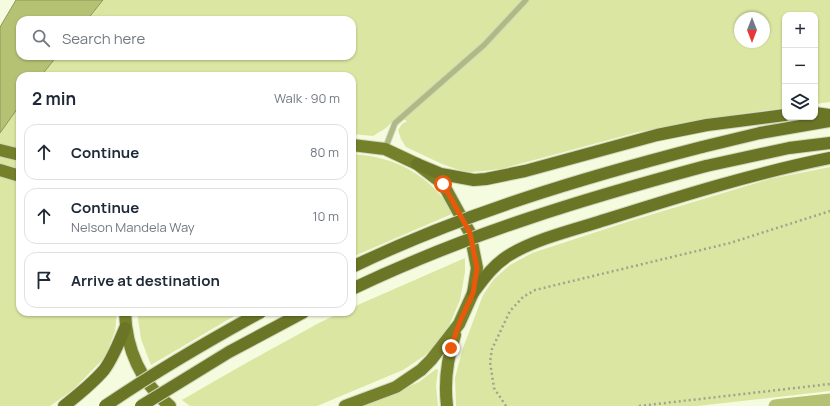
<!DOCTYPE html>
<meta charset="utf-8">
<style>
:root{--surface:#fff;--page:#f2f2f3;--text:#1f2937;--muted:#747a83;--line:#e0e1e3}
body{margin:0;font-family:Manrope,sans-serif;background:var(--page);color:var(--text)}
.controls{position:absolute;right:12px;top:12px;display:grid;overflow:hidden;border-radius:8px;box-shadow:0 1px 3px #0004}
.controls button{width:36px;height:36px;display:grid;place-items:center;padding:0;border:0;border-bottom:1px solid var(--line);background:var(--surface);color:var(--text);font:20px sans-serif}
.compass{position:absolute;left:734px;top:12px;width:36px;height:36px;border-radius:50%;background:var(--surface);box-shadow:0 1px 3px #0004;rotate:180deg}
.stop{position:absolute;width:12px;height:12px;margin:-9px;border:3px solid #ea580c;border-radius:50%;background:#fff}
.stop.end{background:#ea580c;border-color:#fff;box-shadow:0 1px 4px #0008}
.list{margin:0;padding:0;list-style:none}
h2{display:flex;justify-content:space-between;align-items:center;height:52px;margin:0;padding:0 16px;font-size:17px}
h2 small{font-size:13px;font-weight:400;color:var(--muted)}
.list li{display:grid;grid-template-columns:26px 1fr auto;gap:12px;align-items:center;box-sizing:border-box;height:56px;margin:0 8px 8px;padding:0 8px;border:1px solid var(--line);border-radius:12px}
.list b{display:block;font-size:15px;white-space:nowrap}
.list p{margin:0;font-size:13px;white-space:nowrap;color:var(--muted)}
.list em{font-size:13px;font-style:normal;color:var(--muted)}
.icon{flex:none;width:22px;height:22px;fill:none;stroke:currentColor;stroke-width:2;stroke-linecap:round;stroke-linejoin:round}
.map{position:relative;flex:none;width:830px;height:406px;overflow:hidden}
.search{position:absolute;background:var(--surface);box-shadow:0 1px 3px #0004;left:16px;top:16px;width:340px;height:44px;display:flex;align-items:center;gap:10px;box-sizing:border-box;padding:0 14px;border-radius:12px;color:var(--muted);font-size:15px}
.panel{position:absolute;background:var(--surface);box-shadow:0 1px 3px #0004;left:16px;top:72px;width:340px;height:244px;border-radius:12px}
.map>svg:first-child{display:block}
.green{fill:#dae6a2;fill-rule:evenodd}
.water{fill:#b5c273;stroke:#8d975c}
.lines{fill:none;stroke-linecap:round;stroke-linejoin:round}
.canal{stroke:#b5c273;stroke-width:13}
.service-casing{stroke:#d2d7be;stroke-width:7}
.primary-casing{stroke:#d2d7be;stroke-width:14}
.trunk-casing{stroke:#d2d7be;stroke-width:14}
.path{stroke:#a0a48f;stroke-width:2.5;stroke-dasharray:2 3;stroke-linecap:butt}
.service{stroke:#aeb983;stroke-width:5}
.primary{stroke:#74812a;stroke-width:12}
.trunk{stroke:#6a7626;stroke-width:12}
.trunk-bridge-casing{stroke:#d2d7be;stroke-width:14;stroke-linecap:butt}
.trunk-bridge{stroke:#6a7626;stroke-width:12}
.route{stroke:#ea580c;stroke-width:5}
</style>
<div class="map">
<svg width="830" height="406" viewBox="0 0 830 406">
<rect width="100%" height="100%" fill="#f5fbdf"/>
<path class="green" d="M103,0H830V102L815,104V15H785V108L739,114L638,132L501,169L483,171L470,172L459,170L442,164L406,147L401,139L398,130L402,124L407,121L397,117L386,128L373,136L352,134V76H41L57,56H352V20H87ZM740,18H764V42H740Z
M20,105V312H117L115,331L105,357L73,390L50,406H0V132Z
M352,154C398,157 429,175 454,213L352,257Z
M830,167V391L697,406H456L455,378L463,348L483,295L494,279L510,265L532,253L630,221L770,179Z
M465,258V272L460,300L449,326L434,347L424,356L403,370L317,406H190L182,400C221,377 260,355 299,334C314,326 336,312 352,312V308L360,304Z
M137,312H241L151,365L141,339Z
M436,369L438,370L436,386L438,406H362L419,382Z"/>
<path class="water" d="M16,0H103L87,20H20V56H57L41,76H20V105L0,133V27Z"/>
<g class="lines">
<path class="canal" d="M775,406L830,400"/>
<g class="service-casing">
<path id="service" d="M385,149L395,123L484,45L526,0"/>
</g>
<g class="primary-casing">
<path id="primary" d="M0,150L20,155
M0,170L20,176
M125,312C126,349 141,383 170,406
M345,406L396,387L421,370L431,360L459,324L473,293L477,268L470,233L443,184L417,164L385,149L352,145
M447,406C444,381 447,359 455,335"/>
</g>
<g class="trunk-casing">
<path id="trunk" d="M815,113L830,115
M702,147L760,133L830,121
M417,164L441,174L474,180L486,179L525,171L657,135L707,125L785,115
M706,166L789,148L830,143
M473,293C484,278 495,263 511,254C538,238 577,229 608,219C681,196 755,173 830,158
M64,406C78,395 92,384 104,370C113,358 119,342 125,328"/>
</g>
<path class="path" d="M506,406L494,388L490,362L492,349L510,311L523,297L535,290L730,243L830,211
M639,406L830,384"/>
<use href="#service" class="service"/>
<use href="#primary" class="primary"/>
<use href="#trunk" class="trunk"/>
<g class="trunk-bridge-casing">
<path id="trunk-bridge" d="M352,267C464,213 582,178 702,147
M352,289C467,234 583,199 706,166
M105,406C155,372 208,341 261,312
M141,406L229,352L304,312"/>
</g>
<use href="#trunk-bridge" class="trunk-bridge"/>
</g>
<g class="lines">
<path class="route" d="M443,184L470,233L477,268L473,293L459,324L451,348"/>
</g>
</svg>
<div class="controls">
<button>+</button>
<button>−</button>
<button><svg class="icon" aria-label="layers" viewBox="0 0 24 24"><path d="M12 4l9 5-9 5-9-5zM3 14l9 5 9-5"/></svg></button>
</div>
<svg class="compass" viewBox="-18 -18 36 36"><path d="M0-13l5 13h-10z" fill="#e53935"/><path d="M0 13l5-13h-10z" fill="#747a83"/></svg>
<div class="stop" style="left:443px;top:184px"></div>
<div class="stop end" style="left:451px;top:348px"></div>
<div class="search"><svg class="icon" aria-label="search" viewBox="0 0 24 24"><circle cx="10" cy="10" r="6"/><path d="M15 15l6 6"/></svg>Search here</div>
<section class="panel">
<h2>2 min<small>Walk · 90 m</small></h2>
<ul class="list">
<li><svg class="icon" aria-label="ahead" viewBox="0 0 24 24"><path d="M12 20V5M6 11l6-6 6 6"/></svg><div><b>Continue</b></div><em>80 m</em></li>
<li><svg class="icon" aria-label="ahead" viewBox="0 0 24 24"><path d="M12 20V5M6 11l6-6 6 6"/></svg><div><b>Continue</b><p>Nelson Mandela Way</p></div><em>10 m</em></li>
<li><svg class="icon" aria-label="arrive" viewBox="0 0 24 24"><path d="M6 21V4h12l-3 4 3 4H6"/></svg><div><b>Arrive at destination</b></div></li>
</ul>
</section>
</div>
